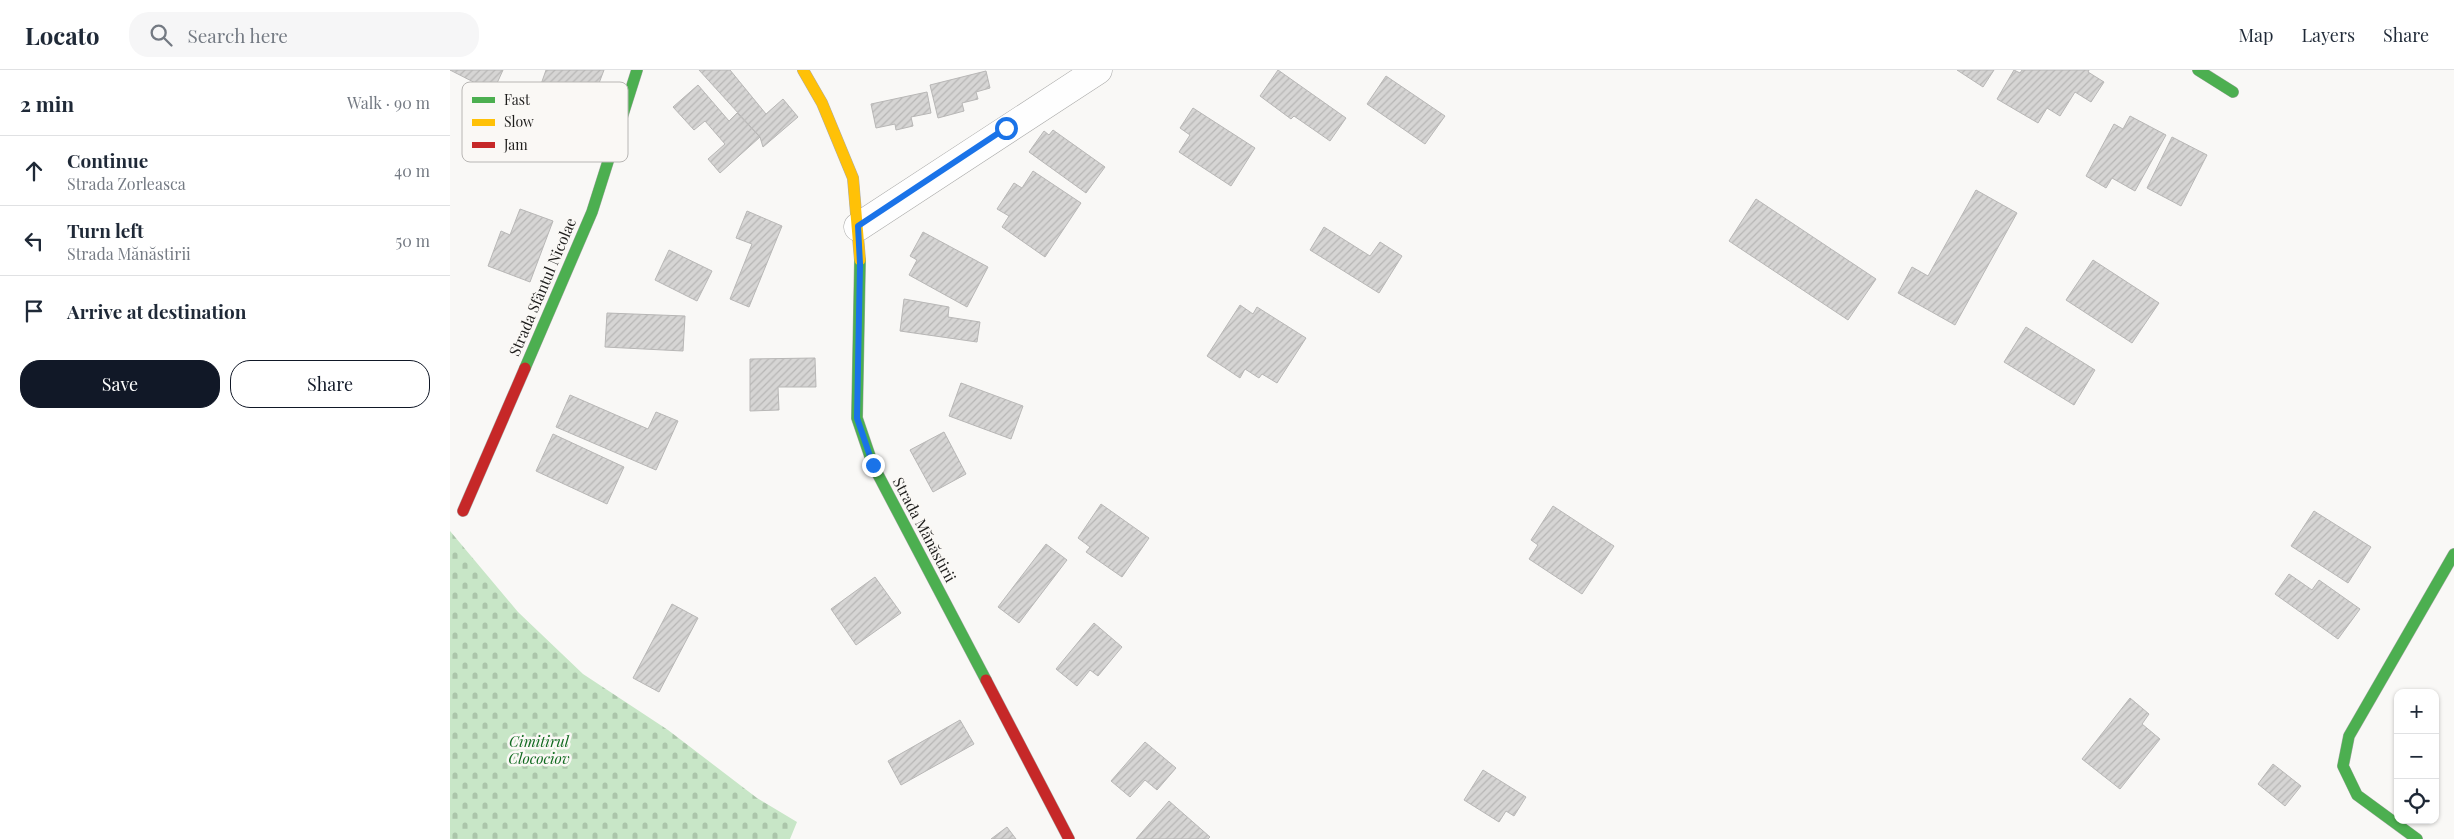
<!DOCTYPE html>
<meta charset="utf-8">
<style>
:root{--surface:#fff;--page:#f6f6f7;--text:#1f2937;--muted:#747a83;--line:#e0e1e3;--accent:#111827}
body{margin:0;font-family:"Playfair Display",serif;background:var(--page);color:var(--text)}
.controls{position:absolute;right:15px;bottom:15px;display:grid;overflow:hidden;border-radius:10px;box-shadow:0 1px 4px #0004}
.controls button{width:45px;height:45px;display:grid;place-items:center;padding:0;border:0;border-bottom:1px solid var(--line);background:var(--surface);color:var(--text);font:25px sans-serif}
.stop{position:absolute;width:15px;height:15px;margin:-11px;border:4px solid #1a73e8;border-radius:50%;background:#fff}
.stop.end{background:#1a73e8;border-color:#fff;box-shadow:0 1px 5px #0008}
.list{margin:0;padding:0;list-style:none}
h2{display:flex;justify-content:space-between;align-items:center;height:65px;margin:0;padding:0 20px;font-size:21px}
h2 small{font-size:16px;font-weight:400;color:var(--muted)}
.list li{display:grid;grid-template-columns:32px 1fr auto;gap:15px;align-items:center;box-sizing:border-box;height:70px;padding:0 20px;border-top:1px solid var(--line)}
.list b{display:block;font-size:19px;white-space:nowrap}
.list p{margin:0;font-size:16px;white-space:nowrap;color:var(--muted)}
.list em{font-size:16px;font-style:normal;color:var(--muted)}
.actions{display:flex;gap:10px;padding:15px 20px}
.actions a{flex:1;padding:11px 0;border:1px solid var(--accent);border-radius:20px;text-align:center;font-size:18px;color:var(--accent)}
.actions .main{background:var(--accent);color:#fff}
.icon{flex:none;width:28px;height:28px;fill:none;stroke:currentColor;stroke-width:2;stroke-linecap:round;stroke-linejoin:round}
.map{position:relative;flex:none;width:2004px;height:769px;overflow:hidden}
header{display:flex;align-items:center;gap:30px;box-sizing:border-box;height:70px;padding:0 25px;background:var(--surface);border-bottom:1px solid var(--line)}
header strong{font-size:24px}
nav{display:flex;gap:28px;margin-inline-start:auto;font-size:18px}
.search{width:350px;height:45px;background:var(--page);display:flex;align-items:center;gap:12px;box-sizing:border-box;padding:0 18px;border-radius:20px;color:var(--muted);font-size:19px}
main{display:flex}
aside{flex:1;background:var(--surface)}
.map>svg:first-child{display:block}
.cemetery{fill:url(#cemetery-stones)}
.building{fill:url(#building-hatch);stroke:#b8b7b6}
.lines{fill:none;stroke-linecap:round;stroke-linejoin:round}
.street-casing{stroke:#ababaa;stroke-width:29}
.fast-casing{stroke:#ababaa;stroke-width:12}
.slow-casing{stroke:#ababaa;stroke-width:12}
.jam-casing{stroke:#ababaa;stroke-width:12}
.street{stroke:#fefefe;stroke-width:28}
.fast{stroke:#4caf50;stroke-width:11}
.slow{stroke:#ffc107;stroke-width:11}
.jam{stroke:#c62828;stroke-width:11}
.route{stroke:#1a73e8;stroke-width:6}
.labels{text-anchor:middle;stroke-width:5;stroke-linejoin:round;paint-order:stroke}
.street-label{font-size:15px;fill:#1e1d1c;stroke:#faf8f5}
.park-label{font-size:15px;font-style:italic;fill:#116a20;stroke:#faf8f5}
.key{fill:#faf8f5;stroke:#b8b6b4;stroke-width:1}
.key-label{font-size:14px;fill:#1e1d1c}
</style>
<header>
<strong>Locato</strong>
<div class="search"><svg class="icon" aria-label="search" viewBox="0 0 24 24"><circle cx="10" cy="10" r="6"/><path d="M15 15l6 6"/></svg>Search here</div>
<nav><a>Map</a><a>Layers</a><a>Share</a></nav>
</header>
<main>
<aside>
<h2>2 min<small>Walk · 90 m</small></h2>
<ul class="list">
<li><svg class="icon" aria-label="ahead" viewBox="0 0 24 24"><path d="M12 20V5M6 11l6-6 6 6"/></svg><div><b>Continue</b><p>Strada Zorleasca</p></div><em>40 m</em></li>
<li><svg class="icon" aria-label="left" viewBox="0 0 24 24"><path d="M17 20v-9H6M10 6l-5 5 5 5"/></svg><div><b>Turn left</b><p>Strada Mănăstirii</p></div><em>50 m</em></li>
<li><svg class="icon" aria-label="arrive" viewBox="0 0 24 24"><path d="M6 21V4h12l-3 4 3 4H6"/></svg><div><b>Arrive at destination</b></div></li>
</ul>
<div class="actions"><a class="main">Save</a><a>Share</a></div>
</aside>
<div class="map">
<svg width="2004" height="769" viewBox="0 0 2004 769">
<defs>
<pattern id="cemetery-stones" width="16" height="16" patternUnits="userSpaceOnUse" patternTransform="scale(1.25)"><rect width="16" height="16" fill="#c8e6c7"/><path d="M2 7V4a2 2 0 0 1 4 0v3zM10 15v-3a2 2 0 0 1 4 0v3z" fill="#abc5aa"/></pattern>
<pattern id="building-hatch" width="6" height="6" patternUnits="userSpaceOnUse" patternTransform="scale(1.25)"><rect width="6" height="6" fill="#d6d5d4"/><path d="M-1 1l2-2M0 6l6-6M5 7l2-2" fill="none" stroke="#b7b6b5"/></pattern>
</defs>
<rect width="100%" height="100%" fill="#f9f8f6"/>
<path class="cemetery" d="M0,461L68,542L133,604L218,660L307,728L347,752L340,769H0Z"/>
<path class="building" d="M0,0H53L43,22Z
M96,0H154L132,58L96,44L103,25L89,20Z
M249,0H280L316,44L333,29L348,47L313,77L310,67Z
M828,0L896,48L880,71L844,46L841,49L810,26Z
M1507,0H1544L1533,17Z
M1564,0L1570,3L1572,0H1639L1638,2L1654,12L1641,32L1625,22L1610,46L1597,38L1588,53L1547,29Z
M536,1L540,18L526,22L528,29L512,33L514,41L488,48L480,15Z
M936,6L995,46L975,74L917,34Z
M248,15L279,51L287,43L310,67L270,103L258,89L275,74L255,51L244,60L223,37Z
M477,22L481,43L461,47L463,56L446,60L445,54L426,58L421,34Z
M743,38L805,78L781,116L729,82L740,65L730,58Z
M1680,46L1716,65L1685,121L1662,108L1656,118L1636,106L1664,54L1673,59Z
M603,60L655,97L636,123L579,82L594,61L599,65Z
M1722,67L1757,85L1731,136L1697,118Z
M583,101L631,133L595,187L552,157L559,146L547,139L564,113L572,118Z
M1526,120L1567,143L1505,255L1448,223L1462,197L1478,206Z
M1306,129L1426,209L1398,250L1279,171Z
M70,139L103,151L80,212L38,196L51,161L60,165Z
M297,141L332,156L299,237L280,229L302,174L286,168Z
M874,157L920,186L930,172L952,186L929,223L860,180Z
M473,162L538,197L517,237L459,205L467,190L460,186Z
M219,180L262,201L247,231L205,210Z
M1643,190L1709,233L1682,273L1616,230Z
M454,229L499,237L498,247L530,252L527,272L450,261Z
M790,235L803,244L807,237L856,268L827,313L812,304L809,308L795,299L790,308L757,286Z
M157,243L235,246L233,281L155,277Z
M1576,257L1645,300L1624,335L1554,292Z
M365,288L366,317H328L329,340L300,341V289Z
M511,313L573,336L561,369L499,346Z
M120,325L198,359L206,342L228,351L206,400L106,357Z
M494,362L516,404L483,422L460,380Z
M103,364L174,397L157,434L86,401Z
M651,434L699,468L672,507L636,482L640,477L628,468Z
M1103,436L1164,476L1132,524L1079,489L1088,475L1081,470Z
M1864,441L1921,477L1898,513L1841,476Z
M596,474L617,490L569,553L548,537Z
M1839,504L1862,520L1869,510L1910,539L1888,569L1825,524Z
M425,507L451,543L406,575L381,539Z
M222,534L248,548L209,622L183,608Z
M644,553L672,577L648,606L640,600L627,616L606,599Z
M1680,628L1699,644L1692,654L1710,669L1670,719L1632,689Z
M510,650L524,674L451,715L438,691Z
M695,672L726,698L707,720L695,710L680,727L661,711Z
M1823,694L1851,716L1835,736L1808,714Z
M1033,700L1076,727L1064,746L1056,741L1049,752L1014,730Z
M719,731L760,767L758,769H686Z
M557,757L566,769H541Z"/>
<g class="lines">
<g class="street-casing">
<path id="street" d="M408,157L648,0"/>
</g>
<g class="fast-casing">
<path id="fast" d="M1748,0L1783,22
M410,190L407,348L423,395L536,610
M75,298L142,142L187,0
M1967,769L1907,725L1893,696L1899,666L2004,484"/>
</g>
<g class="slow-casing">
<path id="slow" d="M353,0L372,33L403,108L410,190"/>
</g>
<g class="jam-casing">
<path id="jam" d="M13,441L75,298
M536,610L619,769"/>
</g>
<use href="#street" class="street"/>
<use href="#fast" class="fast"/>
<use href="#slow" class="slow"/>
<use href="#jam" class="jam"/>
</g>
<g class="lines">
<path class="route" d="M423,395L407,348L410,194L408,156L556,58"/>
</g>
<g class="labels">
<g class="street-label">
<text transform="translate(93 217) rotate(-67)" y="5">Strada Sfântul Nicolae</text>
<text transform="translate(474 460) rotate(62)" y="5">Strada Mănăstirii</text>
</g>
<g class="park-label">
<text x="89" y="677">Cimitirul<tspan x="89" dy="17">Clocociov</tspan></text>
</g>
</g>
<rect x="12" y="12" width="166" height="80" rx="8" class="key"/>
<rect x="22" y="27" width="23" height="6" fill="#4caf50"/>
<rect x="22" y="49" width="23" height="7" fill="#ffc107"/>
<rect x="22" y="72" width="23" height="6" fill="#c62828"/>
<g class="key-label">
<text x="54" y="35">Fast</text>
<text x="54" y="57">Slow</text>
<text x="54" y="80">Jam</text>
</g>
</svg>
<div class="controls">
<button>+</button>
<button>−</button>
<button><svg class="icon" aria-label="locate" viewBox="0 0 24 24"><circle cx="12" cy="12" r="6"/><path d="M12 2v4M12 18v4M2 12h4M18 12h4"/></svg></button>
</div>
<div class="stop" style="left:556px;top:58px"></div>
<div class="stop end" style="left:423px;top:395px"></div>
</div>
</main>
